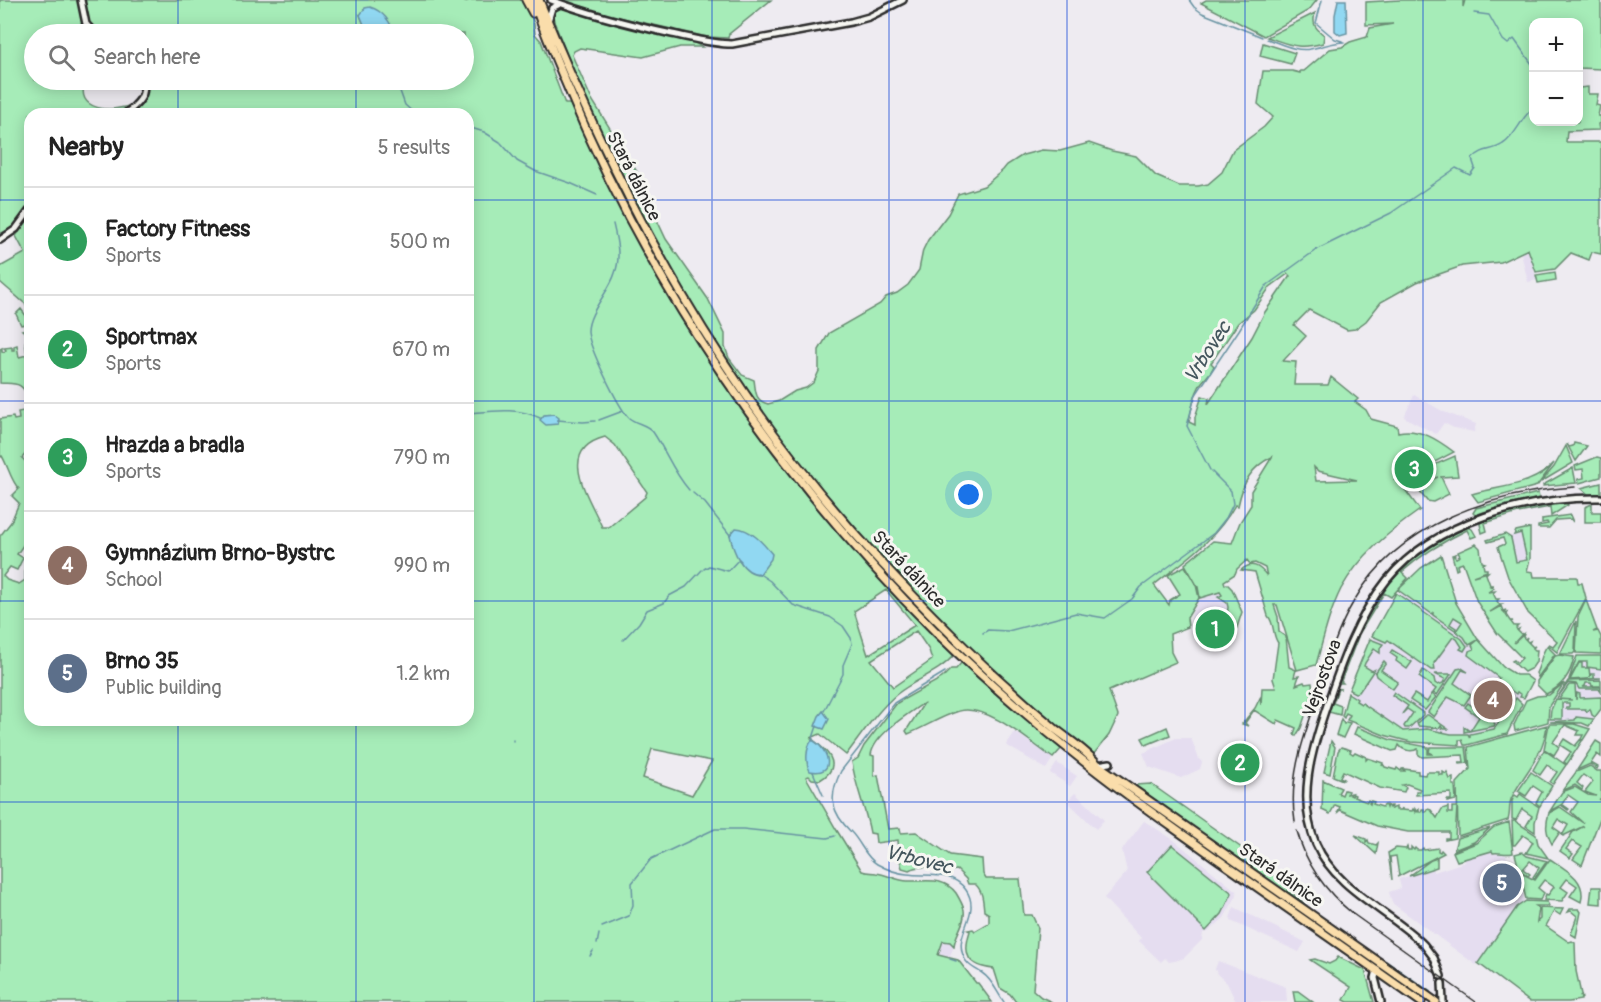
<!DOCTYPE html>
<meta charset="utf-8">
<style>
:root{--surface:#fff;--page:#f2f2f2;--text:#222;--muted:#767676;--line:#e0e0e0;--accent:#b45309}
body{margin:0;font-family:Pangolin,sans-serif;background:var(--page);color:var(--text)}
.controls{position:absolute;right:18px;top:18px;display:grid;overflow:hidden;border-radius:12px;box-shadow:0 3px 15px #0003}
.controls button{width:54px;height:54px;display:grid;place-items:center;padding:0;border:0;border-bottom:2px solid var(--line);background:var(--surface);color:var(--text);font:30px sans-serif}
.you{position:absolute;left:969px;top:495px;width:21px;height:21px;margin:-15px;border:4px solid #fff;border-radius:50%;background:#1a73e8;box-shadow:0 0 0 9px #1a73e833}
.badge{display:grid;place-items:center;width:39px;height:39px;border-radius:50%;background:var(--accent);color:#fff;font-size:20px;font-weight:700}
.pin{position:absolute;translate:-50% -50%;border:3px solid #fff;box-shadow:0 2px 6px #0006}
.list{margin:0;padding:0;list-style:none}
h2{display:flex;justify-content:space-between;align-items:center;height:78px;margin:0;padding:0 24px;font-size:26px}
h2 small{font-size:20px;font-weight:400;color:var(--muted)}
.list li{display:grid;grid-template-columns:39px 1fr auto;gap:18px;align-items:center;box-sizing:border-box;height:108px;padding:0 24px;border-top:2px solid var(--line)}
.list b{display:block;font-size:22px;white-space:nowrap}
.list p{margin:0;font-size:20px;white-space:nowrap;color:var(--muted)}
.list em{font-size:20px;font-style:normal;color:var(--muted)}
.icon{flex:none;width:33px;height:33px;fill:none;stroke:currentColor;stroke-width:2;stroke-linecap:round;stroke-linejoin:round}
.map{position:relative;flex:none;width:1601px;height:1002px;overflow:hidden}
.search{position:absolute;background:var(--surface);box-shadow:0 3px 15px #0003;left:24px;top:24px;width:450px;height:66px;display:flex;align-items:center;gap:15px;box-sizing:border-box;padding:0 21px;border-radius:33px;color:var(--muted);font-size:22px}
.panel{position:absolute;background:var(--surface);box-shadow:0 3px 15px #0003;left:24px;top:108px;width:450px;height:618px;border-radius:18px}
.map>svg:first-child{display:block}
.built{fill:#e5ddf0}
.green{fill:#a6ecb8;stroke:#688c72;stroke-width:1.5;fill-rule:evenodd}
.water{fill:#91d8f2;stroke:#6893a2;stroke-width:1.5}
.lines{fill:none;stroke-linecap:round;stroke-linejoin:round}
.stream{stroke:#6893a2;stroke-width:1.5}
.minor-casing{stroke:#2b2b2b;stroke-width:10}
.major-casing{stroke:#2b2b2b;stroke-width:11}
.minor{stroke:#f6f6f2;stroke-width:5}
.major{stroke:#faddab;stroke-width:7}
.tram{stroke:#2b2b2b;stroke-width:1.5}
.grid{fill:none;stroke:#1d4ed8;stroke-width:1.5;stroke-opacity:0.55}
.labels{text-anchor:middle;stroke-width:6;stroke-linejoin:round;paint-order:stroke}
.street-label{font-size:18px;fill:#2b2b2b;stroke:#f6f6f2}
.water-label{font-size:20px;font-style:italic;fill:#44565d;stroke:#f6f6f2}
</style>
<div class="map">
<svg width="1601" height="1002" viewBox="0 0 1601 1002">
<rect width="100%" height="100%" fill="#eeebf1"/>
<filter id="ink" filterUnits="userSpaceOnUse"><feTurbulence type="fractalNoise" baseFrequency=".0167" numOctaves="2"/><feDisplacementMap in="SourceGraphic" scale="12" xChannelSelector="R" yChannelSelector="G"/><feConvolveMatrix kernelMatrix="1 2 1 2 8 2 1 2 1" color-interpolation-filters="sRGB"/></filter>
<g filter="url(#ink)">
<path class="built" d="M1528,249L1537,280L1528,282L1521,253Z
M1414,395L1444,412L1476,424L1474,432L1454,428L1444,423L1436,434L1404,417Z
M1521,533L1527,560L1516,562L1510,536Z
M1410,582L1459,610L1477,639L1496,660L1509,673L1528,685L1496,733L1469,738H1410L1348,701L1372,640L1396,597Z
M1224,584L1234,636L1190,632L1192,613L1200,598Z
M1577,656H1601V709L1589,726L1582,723L1550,722L1553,704L1570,677Z
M1015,732L1053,758L1046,769L1006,745Z
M1176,738H1191L1199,759L1202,762L1200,769L1181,778L1149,767L1143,753Z
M1057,763L1077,776L1070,786L1050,773Z
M1075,793L1104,820L1096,829L1067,801Z
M1144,821L1174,840L1236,891L1237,895L1224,918L1208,932L1203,933L1202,940L1184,958L1175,961L1169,962L1165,958L1161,962L1139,941L1141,938L1104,898L1127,872L1122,850Z
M1492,851L1493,853L1506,855L1511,872H1518L1524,899L1523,903L1517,907L1476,965L1392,903L1389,892L1401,888L1399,879L1432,869L1434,872L1465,862L1464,859Z
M1234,907L1305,942L1299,952L1231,921L1232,919L1230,918Z
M943,941L950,942L954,946L949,958L938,955Z
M1218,961L1286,987L1287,1002H1236L1227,983L1217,974L1215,969Z"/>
<path class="green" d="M0,0H78L81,19L92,34H34V80H86C72,112 114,113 134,104L121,114H30V205L15,226L0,234Z
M83,0H465V2L470,0H523L528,6L534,24L535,34L541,41L565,104H570C625,226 691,345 773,452C828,524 889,591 954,655C939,673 915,679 897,694C877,711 862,734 846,755L820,734L811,738C824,748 846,765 820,780L812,779L809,776L806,777L836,829L862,871C868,873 871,872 876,873C887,874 897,881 908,881C927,882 943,876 956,893C959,898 963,905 964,910C966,923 955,934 954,946L950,942L943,941L938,955L958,960L976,983H978L992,1002H0V536L11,522L19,503L12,496L19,489C11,481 8,466 2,456L0,457V419L13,417L14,420L19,419L18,412L28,410L30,413V453L28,451L22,458L30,466V535L17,554L23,558L17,570L10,567L3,576L7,580L19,584L25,580V569L30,574V720H468V114H129C140,105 150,95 145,80H464V34H394V33L360,15L368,34H99L89,23ZM605,437L615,445L647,492L645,497L609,527H602C589,497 555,450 605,437ZM886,590L915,625L868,655L854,611ZM916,631L929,650L932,660L893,687L871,660ZM652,749L712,761L692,795L643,778Z
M562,0H771L729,34L728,38L707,37L605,14Z
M1206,0H1317L1309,10L1264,36L1201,3Z
M1400,0H1463V7L1465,0H1601V69L1579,68L1578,22H1534V122H1578L1579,88L1588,87V94H1598L1596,105L1600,106L1598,116H1601V123L1598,124L1599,130L1567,131L1566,142H1601V254L1592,252L1589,260L1571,253L1555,269L1536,272L1528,249L1501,262L1462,266L1417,282L1381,302L1366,321L1355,329L1347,330L1309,310L1294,325L1306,336L1283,361L1296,362L1294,385H1328L1331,377L1358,399L1355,402L1366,410L1371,419L1397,426L1398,432C1419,427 1438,440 1454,452L1429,465L1426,455L1418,454L1403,474L1395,480H1398L1420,510C1390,531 1359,556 1341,589C1329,613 1323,640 1316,665L1297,670L1277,605H1274L1278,617L1279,632L1286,637L1289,667L1296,670L1294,677L1299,676L1296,685L1304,682L1305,684L1312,683L1313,693L1301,728L1296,736L1294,734L1296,728L1278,720L1276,724L1254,710L1245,723L1248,726L1242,724L1255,708L1260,698L1261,705L1262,688H1276L1273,679L1278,643C1272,635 1275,624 1268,616L1255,572L1241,570C1252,561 1259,566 1267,576L1265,568L1255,563L1250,564L1247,560L1237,569L1235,574L1224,581L1225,585L1227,584L1232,589L1242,612L1233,640L1228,638L1225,634L1228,607L1227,603L1218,597L1222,595L1220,592L1200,598L1198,587L1185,564L1213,541L1232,543L1240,522L1251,505V491L1272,457C1251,467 1243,482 1238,506L1235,505C1216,540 1184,561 1154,585L1169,605L1170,600L1180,594L1168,575L1185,566L1196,585L1199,598L1187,618L1188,627L1170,634L1171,652L1176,662L1109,691L1118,716L1109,735L1093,755C888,593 714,384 606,145C592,116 578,87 567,56C563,42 556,30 553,17L557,9L562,8L603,21L695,43L702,47H680L643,57L580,48L574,51L572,55L591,98L639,175L642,188L666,239L708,299L725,334V347L729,358L742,375L754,380C756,391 754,400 768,404L779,401L795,391L806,388L814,382L819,371V350L829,333L880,304L886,297L897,293L908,285L919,270L923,250L928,240L948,214L958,194L984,186L1003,170L1007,165L1023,155L1042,150L1060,151L1089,143L1112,151L1136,156L1156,176L1179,186H1198L1208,184L1222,172L1233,150L1264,127L1273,117L1258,104L1263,71H1292L1300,73V71H1304L1330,49L1342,47L1350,42L1367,37L1370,28L1393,24L1366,25V2ZM1288,274L1290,276L1265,312L1252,337L1208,404L1209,398L1202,396L1195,417V425L1189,422C1191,410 1194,396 1200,385C1205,377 1210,376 1214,366L1211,363L1238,323L1254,310L1270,287ZM1314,467L1318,471L1357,480L1316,481Z
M537,3L605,159L651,250C605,176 568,85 537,3Z
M1315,13C1312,24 1315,28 1324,35L1323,43C1298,50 1291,45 1267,37Z
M1263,43L1295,53L1291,64L1260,56Z
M30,215V308L0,282V267L25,253L16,236Z
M1555,272L1556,280L1538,283L1536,275Z
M665,273L710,346L758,416V419L708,347Z
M21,309L30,321V397L28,399C23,381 15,384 0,383V349L2,348V351L4,352L6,350L4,348L12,347V350H14V346L17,345L19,357L27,355L25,342L29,341L28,335L22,330L27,329L26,324L21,325L16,314Z
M764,427L767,428L819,495L908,597L907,598L818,497Z
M1574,443L1587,446L1576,461L1567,444L1569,447L1573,446Z
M1566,446L1573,463L1541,482L1554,467Z
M1455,456L1458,476L1441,477L1449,494L1433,502L1427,501L1415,486L1438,477L1407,488L1402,482L1404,478Z
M1597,457L1601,458V477L1579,483L1578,479L1584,478L1583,469L1576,470L1575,466Z
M1554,463L1537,486L1478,502L1472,494C1500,486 1534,486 1554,463Z
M1573,468L1576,483L1543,486V485Z
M1601,483V495H1589L1581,488Z
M1538,493L1539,498L1502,506L1475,515L1473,513L1476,508Z
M1566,502L1568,505L1551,516L1550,507L1518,513L1485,523L1487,531L1482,533L1480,524L1481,522L1515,511Z
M1592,504V512H1601V522H1585V507Z
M1570,515L1573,522L1571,519L1556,520L1549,528H1538V526L1548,524L1547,522L1542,523V519Z
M1467,527L1472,529L1476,536L1471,538L1467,530C1442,542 1422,554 1402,572L1408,578L1391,597L1384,593L1359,634C1361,625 1367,617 1371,609C1393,569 1427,546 1467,527Z
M1530,528V559L1527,571L1533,572L1534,577H1577L1578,583H1582L1586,598L1557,652L1548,645L1549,644L1553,646L1557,641L1528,613L1508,577L1498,547L1505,544L1503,538L1488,542L1487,540L1505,534L1511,538L1516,562L1527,560L1521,533L1514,535L1516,531Z
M1476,544L1480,548L1482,562L1485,563L1483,564L1484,569H1487V571L1473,576L1488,572L1486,574L1490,585H1493L1490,586L1494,588L1488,592L1495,591L1493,593L1496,599H1499L1497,601L1499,604H1502L1490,612L1501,606L1503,611L1506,610L1504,612L1505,613L1507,612L1506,615L1510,621H1513L1511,622L1514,626H1518L1516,628L1517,630L1519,629L1518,631L1521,634L1523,633L1514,643L1524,634L1523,637L1525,639L1527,637L1526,640L1528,642L1530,641L1529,643L1533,647L1535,646L1533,648L1535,650H1537L1536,662L1532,668L1524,672L1512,661L1514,660L1517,663L1522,658L1497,633L1477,602L1463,563L1457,565L1458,569L1456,570L1452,555L1456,554L1454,556L1456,558L1460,556L1458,552Z
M1441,555L1456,603L1477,638L1503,667L1516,675H1525L1533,681L1524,698L1520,697L1521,695L1517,692L1516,694L1498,681L1499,678L1468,655L1469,651L1474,649L1472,645L1478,640L1469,645L1464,637L1456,631L1462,622L1454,617L1450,624L1456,628L1455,630L1433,615V613L1432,614L1398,590L1421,568Z
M1396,593L1462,639L1467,646L1464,651L1460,649L1462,647L1457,639L1453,637L1434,663L1435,670H1431L1388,640L1386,642L1372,636Z
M1586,600L1597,630L1593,632L1598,631L1601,637V654L1576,653L1578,617Z
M914,602L986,672L1089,759L1087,761C1027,710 967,660 912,604Z
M1576,621L1575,652L1573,654H1560Z
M1358,637L1341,681L1343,683H1340L1338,681L1356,638Z
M1370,639L1383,644L1380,648V653L1374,649L1365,663L1364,666L1372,671L1374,670L1359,692L1355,693L1349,690Z
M1547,646L1555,654L1538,677L1536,673C1541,664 1541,653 1547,646Z
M1392,650L1412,662L1407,669L1396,661L1397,658L1390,653Z
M1559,655L1574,657C1571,674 1562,687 1546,694L1537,685V681L1555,656Z
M1577,656H1601V669L1587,667V662H1579L1569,680V679Z
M1384,661L1386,663L1381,670L1398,682L1393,689L1376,676L1375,673Z
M962,662L1061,749L1053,758C1031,743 987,703 959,711C942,716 925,727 908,734L906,731L924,703C908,714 874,735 871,755L874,756V776L878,775L888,829L900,828L901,833L916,832L950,855L982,859L983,874L986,879H1020L1024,915H1032L1038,928L1033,990L1041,997L1052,1002H1016L1010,994L1000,988L994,969C968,966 962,956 970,931L968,930L973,929L975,931L989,923V914L984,911C983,901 983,891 975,884H968L966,879L957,870C941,873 924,862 909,870L902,868L899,857L898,840L876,843L875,834L870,833C866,809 855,786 852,762L858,758L864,746L897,703L942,678L951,669H956Z
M1579,663H1582V668H1589L1590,677L1591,674H1594V678H1601L1570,680Z
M1462,668L1468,672L1462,670L1454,683L1471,695L1464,705L1448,697L1434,717L1428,712L1457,669Z
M1423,670L1434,678L1435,683L1438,685L1443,683L1445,679L1435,674H1451L1437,695L1433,693L1436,689L1419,677Z
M1601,680V686H1592L1591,683H1586L1585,686L1583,687H1601V692L1599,689H1579L1576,684L1568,683L1557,698L1568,681Z
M1564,683L1549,706L1548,722L1515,731L1514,725L1526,700L1537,696L1549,695Z
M1496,685L1512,695L1513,699L1496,721L1484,713L1488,706L1500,715L1509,703L1492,690Z
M1569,685H1575L1576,700L1577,693L1580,694V698L1601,697V709L1595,717L1592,715L1590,709L1587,712L1585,709H1566V707H1569V703H1562V719H1550L1551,710L1556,699L1572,700L1559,699Z
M1336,688L1341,689H1338L1333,703L1341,706L1340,715L1329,712Z
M1394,692L1423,713V715L1409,728H1405L1404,726L1413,713L1407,709L1402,714L1408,706L1392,695Z
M1348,693L1357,699L1356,701L1361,704L1362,703L1403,731L1427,729L1451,734H1468L1470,738V734L1494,729L1516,698L1522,704L1507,734L1467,745H1464L1462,740H1459V745L1411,742L1384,735L1347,720L1350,715L1346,713L1344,718L1342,716Z
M1414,694L1427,702L1432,694L1436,697L1425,710L1410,700Z
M1468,703L1493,721L1495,724L1494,726L1464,732V727L1470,731L1479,717L1465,707Z
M1426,715H1428L1448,729H1443L1441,726L1440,728L1418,726L1417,723Z
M1576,717L1594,719L1589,726L1582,723L1550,722L1575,720Z
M1341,719L1344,724L1346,722L1350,723L1343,738L1336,735Z
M1549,724H1574L1590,729L1583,740L1581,739L1583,735H1577L1579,731L1565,725L1553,742L1559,747L1554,755L1544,749Z
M1547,725C1543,757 1526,770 1512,797C1508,804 1511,812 1508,820L1458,836L1457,783L1470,769L1468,747Z
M1167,727L1170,735L1146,745L1142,738Z
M1357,727L1391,740L1428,747V754H1433L1429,752L1430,747H1466L1468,763L1460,764L1459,762H1464L1463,755L1422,757L1418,754V749C1412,752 1403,751 1399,745L1397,750L1392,751L1354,734Z
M1564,739L1575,746L1580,740L1582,741L1567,764L1564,762L1571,752L1560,745Z
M1331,741L1335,747L1330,774L1324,772Z
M1596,741L1601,744V757L1597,754L1591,763L1598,767L1597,769L1590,764L1577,770Z
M1341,747L1351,750L1350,752L1353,754L1355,752L1366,757V760L1368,758L1383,763L1382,766L1383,764L1385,767L1396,770L1397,768L1401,771L1402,769H1404L1403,771H1405L1404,769L1418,771V774L1425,775L1426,772H1439V775H1443V772L1446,774L1447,772L1450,779L1453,778V785H1455L1456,800L1447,802V800H1451V793L1416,795V791H1420V789L1407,784L1402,785L1406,787L1404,792L1380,788L1343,771L1340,777L1344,779L1343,780L1333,776L1338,751Z
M1544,750L1566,765L1553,784L1550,782L1557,772L1547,765L1540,775L1533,770Z
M1590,766L1597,771H1601V799H1599L1601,800V816L1582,865L1573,859L1582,847L1572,841L1566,849L1573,854L1570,858L1560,851L1573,832L1584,826L1563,836L1561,833L1563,834L1568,825L1558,819L1553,827L1560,832L1552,844C1546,833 1545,826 1549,813L1560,807L1583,823L1571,812L1578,802L1568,795L1562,804L1569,809L1568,810L1561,805L1550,811L1562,792L1575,787L1588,795L1596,796L1585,792L1593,782L1583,775L1577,783L1583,788L1582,790L1575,785L1562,791L1576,772Z
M1531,772L1552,786L1540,806L1536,803L1542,792L1533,786L1526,796L1518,791Z
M1323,780L1341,788L1338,793L1342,795L1344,790L1348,791L1347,794L1352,793L1350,795L1352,796L1353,794L1355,795L1354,797L1367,802L1368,800L1370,801L1369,803L1370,804L1371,801L1374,802L1373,804L1382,807L1385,805L1386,808L1387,805L1389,808L1390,806H1392L1391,809L1396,807V810H1401L1402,808V810L1412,811L1413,809L1415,812V809L1417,812L1419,809V812H1421L1422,809H1424V812H1426L1427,809L1431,810L1437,818L1442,809L1448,807V813H1452V807H1457L1455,838L1445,840V838H1449V832H1408L1377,826L1340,810L1337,813L1340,807L1335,805L1330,814L1322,810Z
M1151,784L1253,856L1308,907L1134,785Z
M1520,794L1539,807L1535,822V832L1526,826L1532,816L1522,809L1516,820L1512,819V801L1515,795L1518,797Z
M1512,821H1515L1536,835L1538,844L1548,858L1526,853L1533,842L1523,835L1515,845H1513Z
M1509,822L1513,853C1505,855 1501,852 1493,853L1492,851L1457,861L1453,852L1476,843L1494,827Z
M1490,828L1474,842L1454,850L1457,838Z
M1355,835L1366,839V842L1368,840L1369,843L1376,845L1378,843L1376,854Z
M1172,845L1232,893L1222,914L1206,931L1147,872Z
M1407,847L1408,850H1411V847L1414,850L1415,848L1417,850H1421L1423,848L1424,850L1438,848V851L1440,852L1441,850L1444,853L1397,877L1399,876L1396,856L1390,857L1392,880L1388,853L1396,848L1406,849Z
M1522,852L1527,856L1547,861L1535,878L1533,877L1539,868L1530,861L1523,869L1530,874L1528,876L1519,869L1515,854Z
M1437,858V867L1409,876L1431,860Z
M1550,859C1567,870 1587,880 1581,902L1570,896L1577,886L1567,879L1561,887L1568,892L1562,901L1544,900L1546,894L1548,895L1554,887L1544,880L1538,888L1544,893L1540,900L1526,899L1520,874L1521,873L1535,880Z
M1592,887H1601V904L1590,903Z
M1526,901L1547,902L1549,906H1536L1539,908L1537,922L1540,919V908L1563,909L1560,915L1554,911L1546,926L1569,942L1572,941L1575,943L1576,971L1582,999L1580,995L1581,1000L1569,1002H1530L1478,963L1517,907Z
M1570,909H1579L1581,912L1576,937L1571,934L1577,916L1571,911L1568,912Z
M1338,957L1365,970L1374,1002H1348L1344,1000L1351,987L1310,960L1315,959L1329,964L1335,961Z
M1293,991H1298L1313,1002H1295Z"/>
<path class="water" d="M1338,0H1346L1347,33L1340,35L1335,31V15Z
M370,7C383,11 391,22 394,34H368L360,15L365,8Z
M554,414L559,418L558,424L546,425L540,420L544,415Z
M736,528C751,529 763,543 772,554L771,559L760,574C742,574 733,551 730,535Z
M823,711L829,719L824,729L815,726L819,716Z
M812,740C830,749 836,777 810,771C805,762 806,748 812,740Z"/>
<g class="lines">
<path class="stream" d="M360,0H368
M1189,0L1194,7L1202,13L1262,37
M1322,0L1316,23L1335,39L1342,41
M1474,13L1489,15L1503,40L1508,44L1514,39L1532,64L1534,74
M1267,39C1280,43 1296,52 1310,49C1322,47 1332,42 1344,42
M396,80L405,105L415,114
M468,127L484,132L500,142
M501,143L517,161L535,171L570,183L597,195
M635,182L638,177
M613,224C617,241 621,257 615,273C610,291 588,312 588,331C588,346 619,408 629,418C636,424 647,424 653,432C666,451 673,472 689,490
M468,413C493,411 518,407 540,418
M557,420L583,422L595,421
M599,420L623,411
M693,493L705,503L730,535
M704,569L709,566L728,571L739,559L741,561
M758,573L770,581L793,605L830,617L843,626L851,638L852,644L843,665V674L824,711
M983,633L988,630L1008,631L1076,613L1105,618L1132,599L1141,587L1214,533L1226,518L1233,504L1231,491L1210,470L1187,426L1195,396L1239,330L1266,286L1316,250L1391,213L1456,168L1470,175L1475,168L1472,159C1484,147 1491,152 1503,144C1516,136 1521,117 1534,107
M623,640L639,623L647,610L664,603L669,596L686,587L702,570
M945,672L894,703L841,771C828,797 831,812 851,832C861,842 865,857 877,864C886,869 896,873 907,874C927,877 952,870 966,890C982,913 954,933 963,955C966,965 974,968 982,973C993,980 997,993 1004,1002
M513,741V740
M812,741L817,726
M813,772L823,795
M602,927L629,916L633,905L632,883L651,859L715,829H743L827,838L835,836
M597,944L599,934
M590,956L593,951
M950,959L956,961
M1386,961L1431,992"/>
<g class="minor-casing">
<path id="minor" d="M81,0L86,24L95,34
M551,0C591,15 631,25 672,34C692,38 712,44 732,44L851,22L869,17L903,0
M548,21L552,8L560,4
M125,114C137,105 148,95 142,80
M0,240L16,229L30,210
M1097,765L1110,763
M1377,970L1375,978L1381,1002
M1441,976L1434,958L1424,945C1390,911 1336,890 1316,844C1297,800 1311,753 1325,711C1340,666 1357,617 1387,580C1435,521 1528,497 1601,498
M1442,983L1443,1002"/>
</g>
<g class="major-casing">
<path id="major" d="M526,0L533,13
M533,0C543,28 554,55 566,83C650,288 779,476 936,632C983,678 1034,722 1086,763C1127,796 1170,825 1213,856C1283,905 1352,953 1421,1002
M539,0C623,205 724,395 877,558C921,605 966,651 1014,693C1027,705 1041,717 1054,728C1069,740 1086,750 1098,765L1436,1002"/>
</g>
<use href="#minor" class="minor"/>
<use href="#major" class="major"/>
<path class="tram" d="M1295,822C1288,779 1303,739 1317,698C1327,665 1336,631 1354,601C1398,524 1491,492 1575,487
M1297,831C1306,865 1326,892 1353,914L1476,1002"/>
</g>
</g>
<path class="grid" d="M178,0V34M356,0V34M534,0V1002M712,0V1002M889,0V1002M1067,0V1002M1245,0V1002M1423,0V1002M178,80V114M356,80V114M0,200H30M468,200H1601M0,401H30M468,401H1601M0,601H30M468,601H1601M178,720V1002M356,720V1002M0,802H1601"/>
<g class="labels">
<g class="street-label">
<text transform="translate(634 176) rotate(63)" y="6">Stará dálnice</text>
<text transform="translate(909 569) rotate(47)" y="6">Stará dálnice</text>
<text transform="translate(1322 678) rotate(-70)" y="6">Vejrostova</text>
<text transform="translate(1281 875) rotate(35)" y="6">Stará dálnice</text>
</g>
<g class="water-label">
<text transform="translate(1207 352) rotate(-57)" y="7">Vrbovec</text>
<text transform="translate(919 859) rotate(14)" y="7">Vrbovec</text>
</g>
</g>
</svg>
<div class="controls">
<button>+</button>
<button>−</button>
</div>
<div class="you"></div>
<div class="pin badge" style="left:1215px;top:629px;background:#2e9e5b">1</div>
<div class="pin badge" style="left:1240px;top:763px;background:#2e9e5b">2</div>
<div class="pin badge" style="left:1414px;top:469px;background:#2e9e5b">3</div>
<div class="pin badge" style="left:1493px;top:700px;background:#8d6e63">4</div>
<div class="pin badge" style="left:1502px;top:883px;background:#5c6f8a">5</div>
<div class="search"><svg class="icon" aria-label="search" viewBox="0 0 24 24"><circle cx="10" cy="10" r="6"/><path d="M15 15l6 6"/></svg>Search here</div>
<section class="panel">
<h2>Nearby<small>5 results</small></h2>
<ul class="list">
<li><span class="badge" style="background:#2e9e5b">1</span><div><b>Factory Fitness</b><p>Sports</p></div><em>500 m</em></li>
<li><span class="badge" style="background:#2e9e5b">2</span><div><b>Sportmax</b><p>Sports</p></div><em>670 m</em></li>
<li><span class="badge" style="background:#2e9e5b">3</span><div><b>Hrazda a bradla</b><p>Sports</p></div><em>790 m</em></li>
<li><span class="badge" style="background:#8d6e63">4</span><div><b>Gymnázium Brno-Bystrc</b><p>School</p></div><em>990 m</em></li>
<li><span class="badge" style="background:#5c6f8a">5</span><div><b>Brno 35</b><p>Public building</p></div><em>1.2 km</em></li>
</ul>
</section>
</div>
